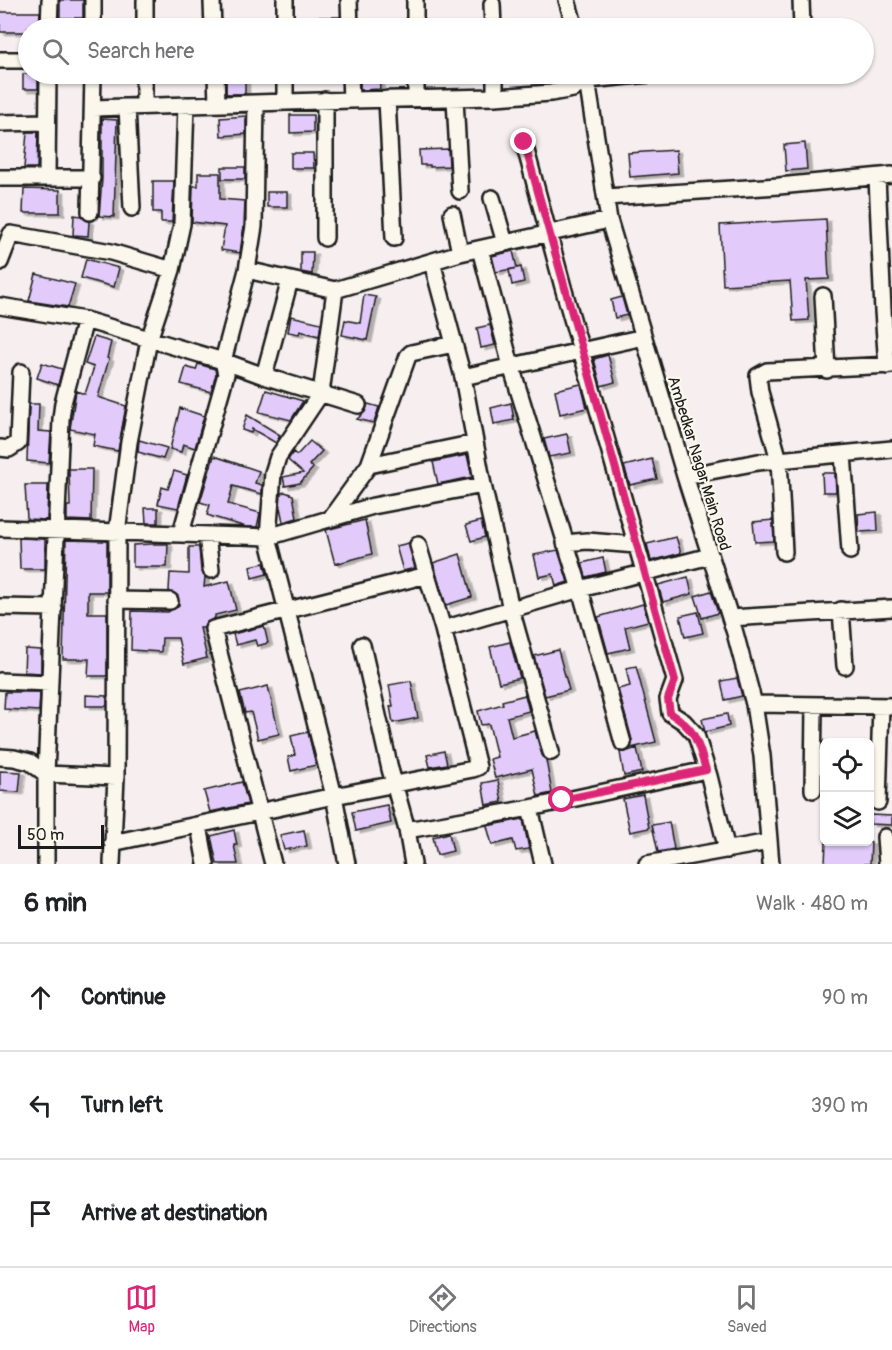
<!DOCTYPE html>
<meta charset="utf-8">
<style>
:root{--surface:#fff;--page:#f6f6f6;--text:#202124;--muted:#757577;--line:#e0e0e0;--accent:#db2777}
body{margin:0;font-family:Pangolin,sans-serif;background:var(--page);color:var(--text)}
.controls{position:absolute;right:18px;bottom:18px;display:grid;overflow:hidden;border-radius:9px;box-shadow:0 2px 4px #0004}
.controls button{width:54px;height:54px;display:grid;place-items:center;padding:0;border:0;border-bottom:2px solid var(--line);background:var(--surface);color:var(--text);font:30px sans-serif}
.scale{position:absolute;left:18px;bottom:15px;width:86px;box-sizing:border-box;padding-left:6px;border:3px solid #1c1c1c;border-top:0;font-size:16px;line-height:21px;white-space:nowrap;color:#1c1c1c;-webkit-text-stroke:4px #fbf7ec;paint-order:stroke}
.stop{position:absolute;width:18px;height:18px;margin:-14px;border:4px solid #db2777;border-radius:50%;background:#fff}
.stop.end{background:#db2777;border-color:#fff;box-shadow:0 2px 6px #0008}
.list{margin:0;padding:0;list-style:none}
h2{display:flex;justify-content:space-between;align-items:center;height:78px;margin:0;padding:0 24px;font-size:26px}
h2 small{font-size:20px;font-weight:400;color:var(--muted)}
.list li{display:grid;grid-template-columns:39px 1fr auto;gap:18px;align-items:center;box-sizing:border-box;height:108px;padding:0 24px;border-top:2px solid var(--line)}
.list b{display:block;font-size:22px;white-space:nowrap}
.list em{font-size:20px;font-style:normal;color:var(--muted)}
.icon{flex:none;width:33px;height:33px;fill:none;stroke:currentColor;stroke-width:2;stroke-linecap:round;stroke-linejoin:round}
.map{position:relative;flex:none;width:892px;height:864px;overflow:hidden}
.search{position:absolute;background:var(--surface);box-shadow:0 2px 4px #0004;left:18px;right:18px;top:18px;height:66px;display:flex;align-items:center;gap:15px;box-sizing:border-box;padding:0 21px;border-radius:33px;color:var(--muted);font-size:22px}
.sheet{height:402px;background:var(--surface)}
nav{display:flex;justify-content:space-around;align-items:center;box-sizing:border-box;height:84px;border-top:2px solid var(--line);background:var(--surface);font-size:16px;color:var(--muted)}
nav a{display:grid;justify-items:center;gap:3px}
nav .on{color:var(--accent)}
.map>svg:first-child{display:block}
.building{fill:#e2cbfb;stroke:#1c1c1c;stroke-width:1.5;filter:url(#shadow)}
.lines{fill:none;stroke-linecap:round;stroke-linejoin:round}
.minor-casing{stroke:#1c1c1c;stroke-width:20}
.minor{stroke:#fbf7ec;stroke-width:15}
.route{stroke:#db2777;stroke-width:8}
.labels{text-anchor:middle;stroke-width:4.5;stroke-linejoin:round;paint-order:stroke}
.street-label{font-size:16px;fill:#1c1c1c;stroke:#fbf7ec}
</style>
<div class="map">
<svg width="892" height="864" viewBox="0 0 892 864">
<defs>
<filter id="shadow"><feDropShadow dx="4.5" dy="2.5" stdDeviation="0" flood-color="#0004"/></filter>
</defs>
<rect width="100%" height="100%" fill="#f6eeef"/>
<filter id="ink" filterUnits="userSpaceOnUse"><feTurbulence type="fractalNoise" baseFrequency=".0167" numOctaves="2"/><feDisplacementMap in="SourceGraphic" scale="12" xChannelSelector="R" yChannelSelector="G"/><feConvolveMatrix kernelMatrix="1 2 1 2 8 2 1 2 1" color-interpolation-filters="sRGB"/></filter>
<g filter="url(#ink)">
<path class="building" d="M60,0H83V18H60Z
M0,12H40L39,28H28V32H0Z
M319,17H340V28H295V21L319,19Z
M23,74H38V89H23Z
M226,74H245V94H226Z
M360,74H379L380,89L360,90Z
M290,115H313V132L290,133Z
M246,116V134L221,136L220,118Z
M102,119L117,120L114,217L99,216L102,179Z
M27,132H38L37,168H24Z
M805,143L807,169L786,171L784,145Z
M448,149L449,166L430,167V165H420L419,150Z
M676,150L678,173L630,177L628,153Z
M291,153H313L314,168H291Z
M222,167H245V179H222Z
M198,173H220V199L245,201L244,225L240,253L221,250L225,226L192,222L193,186H198Z
M153,181H174L172,222H161V212H153Z
M24,189L60,190V213H23Z
M267,192H287V207H267Z
M74,215L81,216L89,222L88,236L73,235Z
M826,219L829,279L806,280L809,320L793,321L790,281L723,285L720,225Z
M513,251L517,268L496,272L492,256Z
M301,252H313L312,274L301,272Z
M86,259L119,268L114,287L81,278Z
M521,267L524,282L512,285L509,270Z
M36,274L75,284L68,307L29,301Z
M364,295L376,297L367,340L342,335L345,320L360,323Z
M622,297L627,315L615,318L611,300Z
M291,316L321,323L319,336L300,331L299,334L288,332Z
M490,325L495,345L481,348L477,328Z
M94,337L111,342L107,358L109,359L98,397L126,406L118,451L93,446L95,434L70,429L76,391L85,394L94,367L85,364Z
M608,355L615,382L601,386L594,359Z
M42,363L62,369L58,385L37,378Z
M198,364L215,369L216,374L211,392L181,384L186,367L196,370Z
M581,384L587,408L560,414L555,390Z
M266,390L303,401L291,420L259,412Z
M511,403L514,420L494,424L491,408Z
M29,404H39L38,431L51,432L49,463L27,461Z
M368,404L379,407L374,423L357,419L365,412Z
M180,408L204,416L195,448L183,444L181,452L170,449Z
M247,415L280,435L276,443L252,429L251,433L242,430Z
M567,434L571,453L549,457L544,439Z
M139,440L167,448L163,459L138,452Z
M310,441L322,451L309,465L313,468L300,483L285,486L283,477L303,473L288,460L293,452L297,455Z
M467,455L472,477L438,484L433,462Z
M214,456L259,471L255,483L262,485V494L233,486L228,504L260,513L257,527H246L207,515L210,505L200,502Z
M652,459L657,479L630,485L624,466Z
M69,469H92L91,521L67,520V506H70Z
M174,471L187,475L178,508L158,504L162,487L168,489Z
M822,473H835L836,492H823Z
M25,485H48L47,520L27,519Z
M285,492L293,495L297,518L283,522L280,507L281,493Z
M145,508H158V523H146Z
M877,512L878,531L859,532L858,514Z
M365,520L372,554L335,564L326,530Z
M773,520L774,541L755,542L753,522Z
M481,521L485,537L471,541L466,525Z
M676,537L681,553L651,561L647,544Z
M19,538L45,539V569H20Z
M66,540L107,541V592H88V613H107V676H88L89,659H63Z
M409,543L415,568L403,571L396,546Z
M152,544H168L167,567H133V545Z
M189,547H199L201,571L205,577L204,587L229,581L236,610L215,615V618L207,622L204,628H200L207,658L184,664L178,638H162L161,652L131,650L132,611L168,612L179,605L178,596L169,591L170,573L189,574Z
M558,550L568,582L556,586L553,574L539,577L534,555Z
M460,554L472,597L446,605L433,563Z
M603,558L606,572L586,577L582,563Z
M264,563L267,574L252,578L250,566Z
M688,577L692,594L663,602L658,585Z
M711,591L718,613L702,618L695,596Z
M643,604L648,621L625,627L630,648L608,653L598,617Z
M698,612L703,633L685,637L680,616Z
M264,626L268,643L257,646L255,640L236,645L233,634Z
M510,642L520,678L499,683L490,647Z
M25,649L41,650V673L24,672Z
M558,650L569,690L545,696L534,656Z
M636,666L656,742L631,748L632,740L618,689L630,686L626,668Z
M737,678L742,696L725,700L721,681Z
M411,681L418,718L393,723L390,706H393L389,685Z
M268,686L279,734L258,739L251,712L245,713L240,693Z
M5,692H40L39,711L4,709Z
M86,695L107,696V706H86Z
M525,695L529,711L507,717L512,737L535,731L542,755L546,760L552,793L538,796L532,769L495,778L490,759L497,757L489,724L481,725L478,711L503,704L502,701Z
M727,714L729,726L705,732L702,719Z
M308,732L316,765L291,771L288,757L295,755L291,736Z
M637,748L642,772L624,776L620,752H625Z
M444,751L447,764L430,767L427,755Z
M0,771L21,772L19,792L0,791Z
M498,780L502,802L486,805L482,783Z
M242,782L248,804L210,812L204,791Z
M643,795L649,828L630,832L623,799Z
M387,805L391,823L356,831L352,812Z
M870,815L892,816V825L870,824Z
M523,819L529,849L516,851L513,840L492,845L487,826Z
M669,822L674,849L658,852L652,825Z
M234,830L237,845H234L238,864H217L211,836Z
M304,830L307,846L284,850L280,835Z
M449,833L453,851L437,855L433,837Z
M826,842H871L870,864H825Z"/>
<g class="lines">
<g class="minor-casing">
<path id="minor" d="M285,0V28
M349,0L350,28
M415,0V28
M567,0L575,28
M801,0L802,28
M212,2L213,28
M492,4L493,28
M49,28L50,0
M93,28V0
M145,28V0
M0,60H28
M216,74L217,104
M285,74V102
M350,74L351,100
M416,74V99
M495,74V97
M586,74L609,220L685,476L735,633L754,704L762,756L771,864
M387,99L394,238
M455,99L460,191
M325,100V238
M144,106V74
M127,107L132,208
M93,108L351,100L495,97L551,93L573,89L588,80L650,74
M0,123L47,122
M524,143L563,287L675,680L668,699L670,713L684,722L696,735L709,776L727,850
M877,177L883,311L887,366
M0,178H92
M47,178L48,74
M606,197L779,186L892,175
M492,198L505,243
M90,212L93,74
M452,214L460,253
M480,249L511,366L580,589L623,743
M0,262L11,234L111,252L172,270
M432,262L463,377L483,485L511,609L551,752
M247,270L335,290L460,253L609,220
M335,290L321,393L278,457L273,473L268,537L334,796L347,864
M823,296L827,370
M0,306L85,320L223,361L264,376L358,405
M264,376L290,280
M463,377L644,337
M0,448L9,449L18,443L21,372
M843,454L850,551
M369,465L408,356L411,353L454,344
M685,476L758,462L892,449
M330,519L369,465L475,443
M0,528L268,537L373,506L483,485
M181,533L226,374L223,361L247,270L254,226L256,103
M207,535L211,570
M565,543L587,541L636,545
M784,552L779,460L760,392L758,376L767,371L892,365
M116,600L170,601
M0,607L54,608
M841,610L845,666
M730,618L892,608
M443,629L580,589L710,556
M362,645L390,769L407,830L413,864
M0,681L50,683
M754,704L892,706
M0,757L14,758L30,762L46,774L116,777
M813,790L814,705
M878,802L881,706
M530,808L543,864
M199,826L206,864
M407,830L530,808L706,770
M885,837L887,864
M112,843L334,796L473,769L478,767L443,629L418,545
M46,864V774L61,419L63,403L85,320
M112,864L116,777L117,532L129,442L149,340L172,270L182,224L186,105
M273,864L213,629L427,575
M647,864L769,842"/>
</g>
<use href="#minor" class="minor"/>
</g>
</g>
<g class="lines" filter="url(#ink)">
<path class="route" d="M524,142L675,680L668,699L670,713C697,730 697,741 706,770L562,800"/>
</g>
<g class="labels">
<g class="street-label">
<text transform="translate(700 463) rotate(73)" y="6">Ambedkar Nagar Main Road</text>
</g>
</g>
</svg>
<div class="controls">
<button><svg class="icon" aria-label="locate" viewBox="0 0 24 24"><circle cx="12" cy="12" r="6"/><path d="M12 2v4M12 18v4M2 12h4M18 12h4"/></svg></button>
<button><svg class="icon" aria-label="layers" viewBox="0 0 24 24"><path d="M12 4l9 5-9 5-9-5zM3 14l9 5 9-5"/></svg></button>
</div>
<div class="scale">50 m</div>
<div class="stop" style="left:562px;top:800px"></div>
<div class="stop end" style="left:524px;top:142px"></div>
<div class="search"><svg class="icon" aria-label="search" viewBox="0 0 24 24"><circle cx="10" cy="10" r="6"/><path d="M15 15l6 6"/></svg>Search here</div>
</div>
<section class="sheet">
<h2>6 min<small>Walk · 480 m</small></h2>
<ul class="list">
<li><svg class="icon" aria-label="ahead" viewBox="0 0 24 24"><path d="M12 20V5M6 11l6-6 6 6"/></svg><div><b>Continue</b></div><em>90 m</em></li>
<li><svg class="icon" aria-label="left" viewBox="0 0 24 24"><path d="M17 20v-9H6M10 6l-5 5 5 5"/></svg><div><b>Turn left</b></div><em>390 m</em></li>
<li><svg class="icon" aria-label="arrive" viewBox="0 0 24 24"><path d="M6 21V4h12l-3 4 3 4H6"/></svg><div><b>Arrive at destination</b></div></li>
</ul>
</section>
<nav>
<a class="on"><svg class="icon" aria-label="map" viewBox="0 0 24 24"><path d="M3 6l6-2 6 2 6-2v14l-6 2-6-2-6 2zM9 4v14M15 6v14"/></svg>Map</a>
<a><svg class="icon" aria-label="directions" viewBox="0 0 24 24"><path d="M12 3l9 9-9 9-9-9zM9 14v-3h6M13 9l2 2-2 2"/></svg>Directions</a>
<a><svg class="icon" aria-label="saved" viewBox="0 0 24 24"><path d="M7 4h10v16l-5-4-5 4z"/></svg>Saved</a>
</nav>
